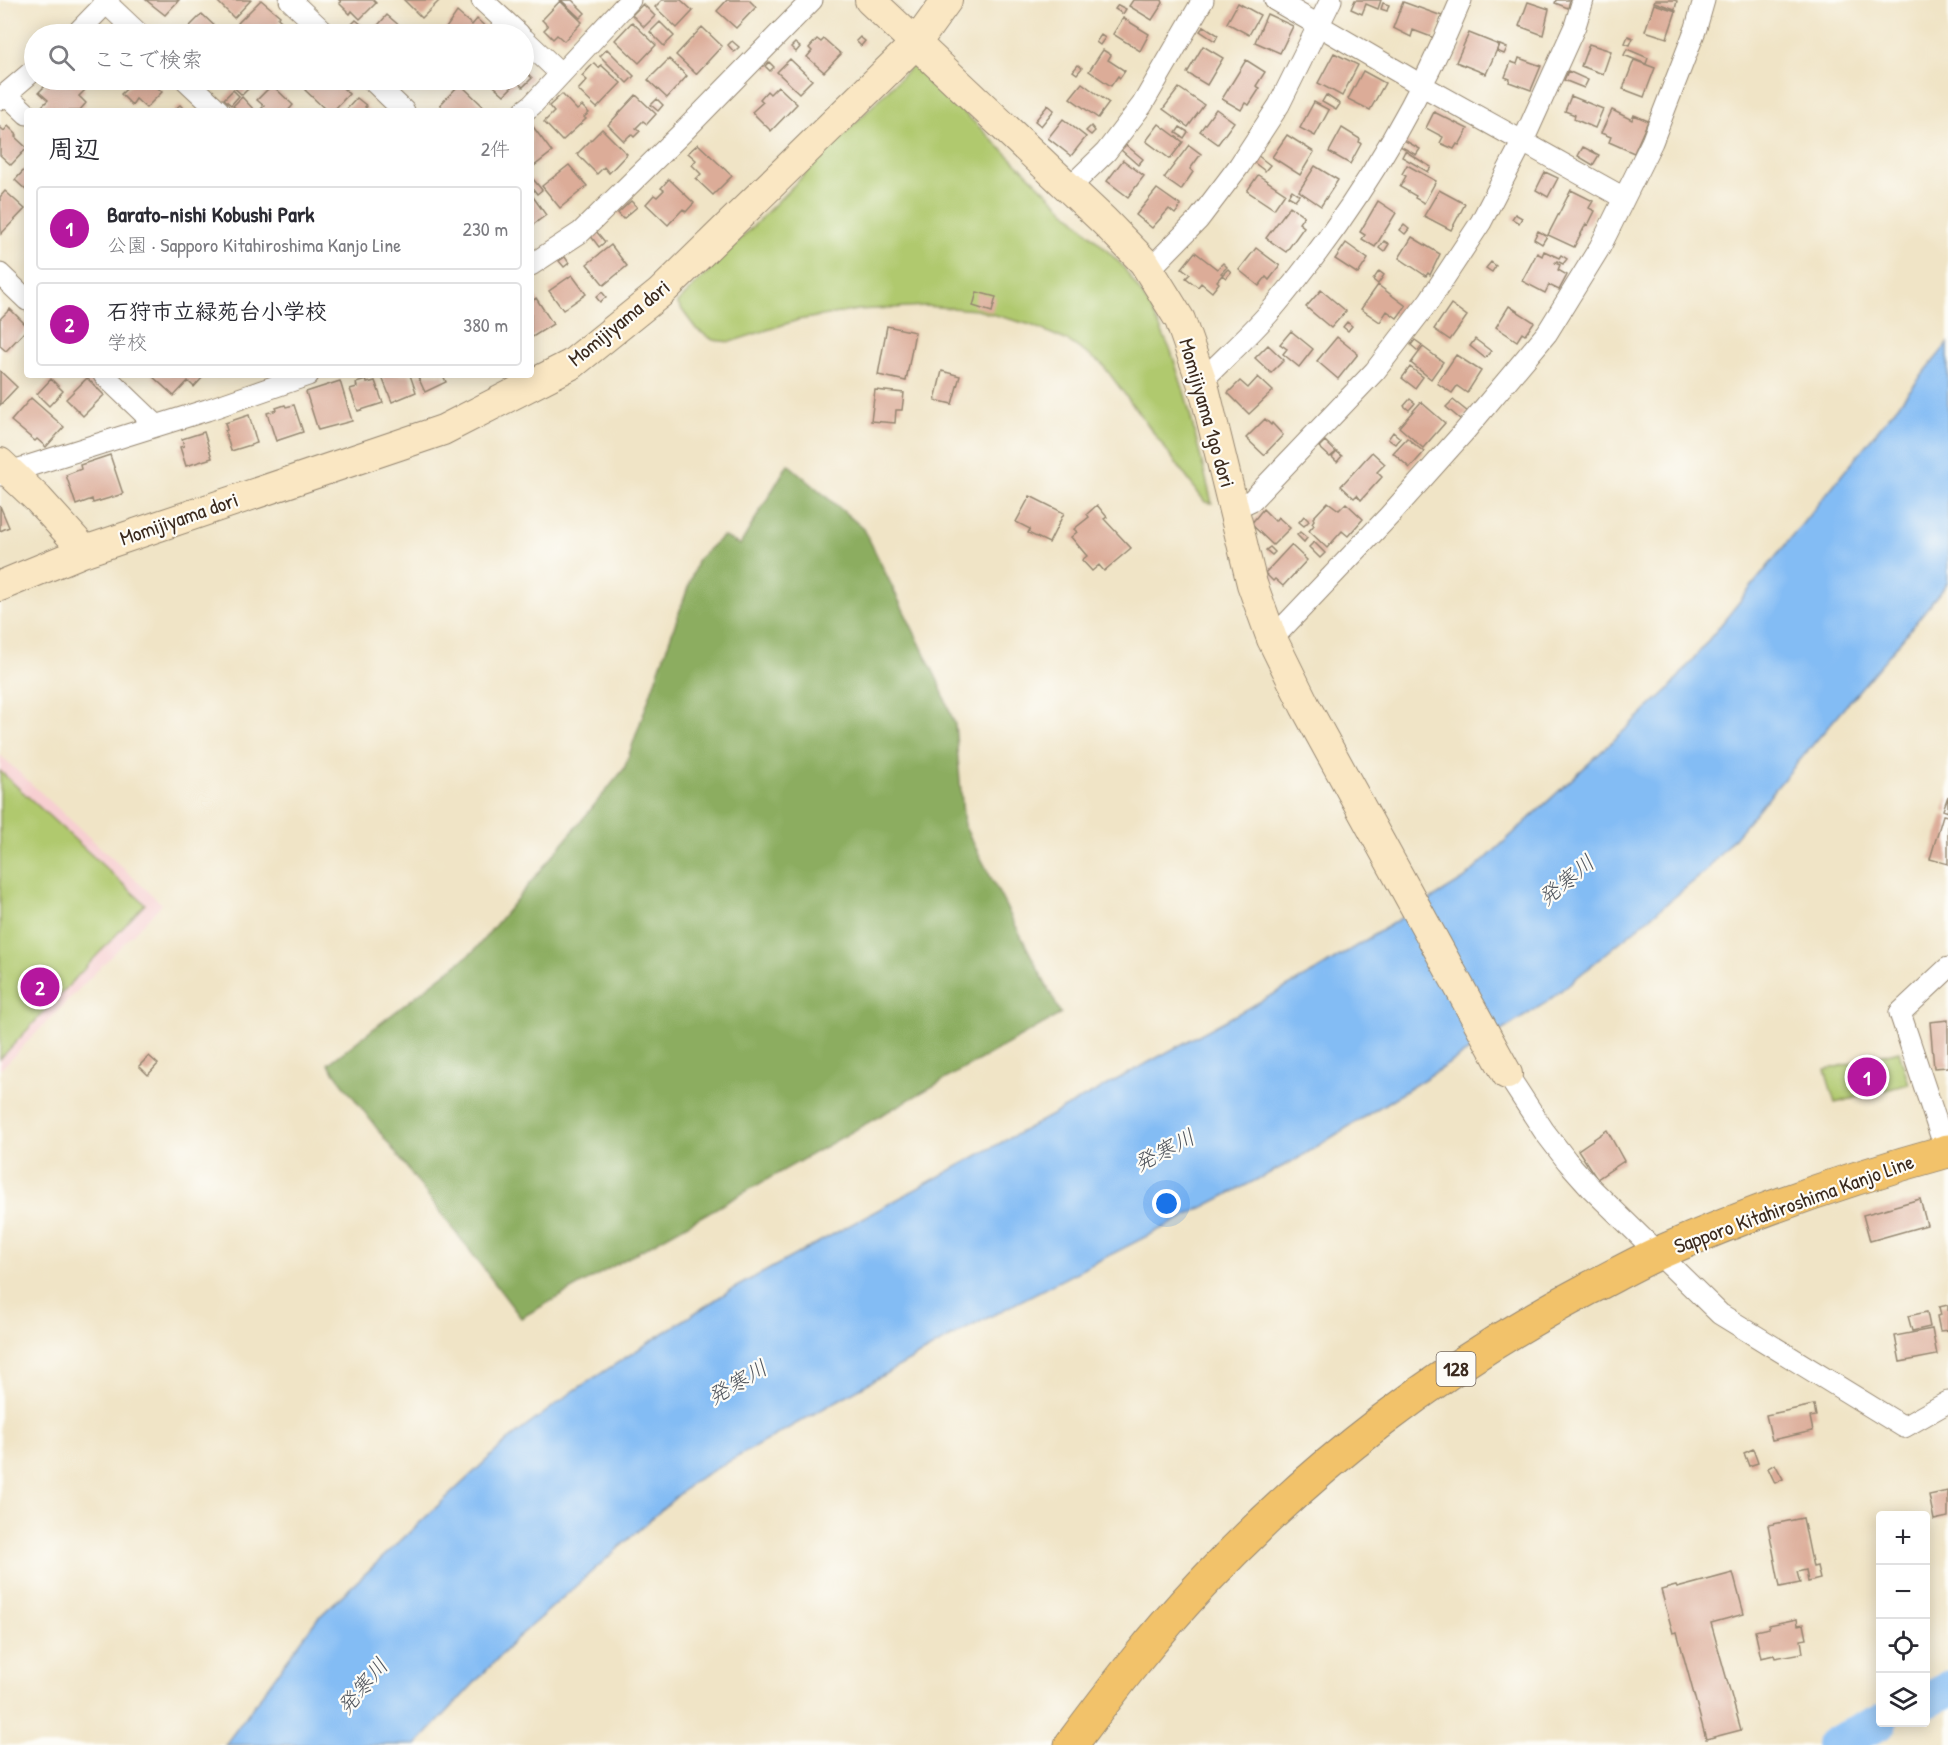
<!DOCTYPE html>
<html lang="ja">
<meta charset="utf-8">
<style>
:root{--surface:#fff;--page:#f2f2f3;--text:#2b2b33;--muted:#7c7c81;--line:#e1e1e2;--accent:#b5179e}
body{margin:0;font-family:"Patrick Hand","Klee One",sans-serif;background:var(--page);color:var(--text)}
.controls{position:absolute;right:18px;bottom:18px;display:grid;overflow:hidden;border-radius:6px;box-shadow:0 3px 15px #0003}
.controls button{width:54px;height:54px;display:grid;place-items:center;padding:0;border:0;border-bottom:2px solid var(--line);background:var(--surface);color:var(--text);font:30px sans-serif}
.you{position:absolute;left:1167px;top:1204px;width:21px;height:21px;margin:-15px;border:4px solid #fff;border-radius:50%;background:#1a73e8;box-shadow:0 0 0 9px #1a73e833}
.badge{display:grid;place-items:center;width:39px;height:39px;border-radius:50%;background:var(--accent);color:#fff;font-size:20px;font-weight:700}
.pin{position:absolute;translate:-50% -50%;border:3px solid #fff;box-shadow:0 2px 6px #0006}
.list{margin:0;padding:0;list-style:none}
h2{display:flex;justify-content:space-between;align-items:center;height:78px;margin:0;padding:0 24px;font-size:26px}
h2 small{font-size:20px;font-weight:400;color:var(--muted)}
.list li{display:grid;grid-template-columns:39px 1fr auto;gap:18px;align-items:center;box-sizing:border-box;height:84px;margin:0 12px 12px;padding:0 12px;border:2px solid var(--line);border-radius:6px}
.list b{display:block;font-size:22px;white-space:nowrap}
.list p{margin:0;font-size:20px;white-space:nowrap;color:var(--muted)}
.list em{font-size:20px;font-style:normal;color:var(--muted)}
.icon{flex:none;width:33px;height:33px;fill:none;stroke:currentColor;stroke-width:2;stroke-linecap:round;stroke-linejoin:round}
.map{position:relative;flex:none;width:1948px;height:1745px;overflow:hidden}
.search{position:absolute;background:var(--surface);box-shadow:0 3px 15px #0003;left:24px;top:24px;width:510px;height:66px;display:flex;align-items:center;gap:15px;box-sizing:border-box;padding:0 21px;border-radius:33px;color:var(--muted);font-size:22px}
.panel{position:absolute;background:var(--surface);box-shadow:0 3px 15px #0003;left:24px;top:108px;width:510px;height:270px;border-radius:6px}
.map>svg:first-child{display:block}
.built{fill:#f7cfd1}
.green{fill:#b0c96e;stroke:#767a46;stroke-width:1.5}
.forest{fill:#8cad61;stroke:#646c40;stroke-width:1.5}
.water{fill:#83bcf4;stroke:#5f7389;stroke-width:1.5}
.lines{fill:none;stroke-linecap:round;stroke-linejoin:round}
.river{stroke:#83bcf4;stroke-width:36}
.building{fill:#dcac98}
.street-casing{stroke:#968772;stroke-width:23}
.secondary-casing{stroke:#968772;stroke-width:32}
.primary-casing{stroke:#968772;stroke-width:35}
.street{stroke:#fff;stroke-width:21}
.secondary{stroke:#fae7c3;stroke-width:30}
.primary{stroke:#f2c26a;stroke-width:33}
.labels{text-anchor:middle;stroke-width:4.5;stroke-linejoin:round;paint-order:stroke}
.shield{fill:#fdfcf7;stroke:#75695f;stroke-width:1.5}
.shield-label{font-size:20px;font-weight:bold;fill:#3b2a1e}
.street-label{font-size:21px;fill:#3b2a1e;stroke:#fdfcf7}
.water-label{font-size:22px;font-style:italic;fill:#51565e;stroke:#fdfcf7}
</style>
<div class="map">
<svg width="1948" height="1745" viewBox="0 0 1948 1745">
<rect width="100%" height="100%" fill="#fdfcf7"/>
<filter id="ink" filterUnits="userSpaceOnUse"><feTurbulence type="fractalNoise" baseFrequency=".0167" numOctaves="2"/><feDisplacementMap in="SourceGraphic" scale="12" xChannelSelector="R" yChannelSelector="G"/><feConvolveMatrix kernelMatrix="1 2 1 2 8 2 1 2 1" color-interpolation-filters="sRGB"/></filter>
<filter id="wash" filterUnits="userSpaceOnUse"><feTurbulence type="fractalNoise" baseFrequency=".008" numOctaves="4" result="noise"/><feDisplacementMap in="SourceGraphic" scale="24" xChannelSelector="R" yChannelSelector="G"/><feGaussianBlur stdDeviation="1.35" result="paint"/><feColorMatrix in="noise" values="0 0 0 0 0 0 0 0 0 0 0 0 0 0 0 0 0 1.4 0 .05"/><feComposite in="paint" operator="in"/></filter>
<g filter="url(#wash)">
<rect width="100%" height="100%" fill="#f0e4c6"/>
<path class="built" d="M0,755L162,904L0,1070Z"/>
<path class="green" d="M914,64L1122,265L1149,305L1171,351L1186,398L1212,503L1205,502L1103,365L1068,341L1031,325L977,310L925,306L857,310L798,320L730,342L713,340L696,329L677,303Z
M0,771L145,904L0,1059Z
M1899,1051L1909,1084L1835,1103L1825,1070Z"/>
<path class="forest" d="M788,464L864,529L938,681L955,725L964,825L1061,1014L521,1318L328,1064L474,951L624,769L698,559L723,536L740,545Z"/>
<path class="water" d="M1948,343V582L1899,643L1705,872L1547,1002L1297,1159L962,1331L694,1481L515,1640L416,1745H225L317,1619L507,1441L575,1390L729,1291L1316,971L1464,879L1669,689Z"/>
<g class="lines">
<path class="river" d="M1926,1700L1948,1689
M1834,1745L1880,1722"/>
</g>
<g id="blocks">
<path class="building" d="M146,0H179L165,15Z
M216,0H251L234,18Z
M261,0L280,16L278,18L281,21L275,27L272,24L262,34H250L238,23Z
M339,0H373L376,3L360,19L352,11L350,14L339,3L341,2Z
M404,0H440L422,18Z
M561,0H572L585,13L580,18Z
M662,0H681L693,11L677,28L655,7Z
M727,0H749L756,7L736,28L717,11Z
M1133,0H1162L1163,3L1152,20L1129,6Z
M1355,0H1381L1378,9L1366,4L1362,14L1351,9Z
M1556,0H1570L1568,8L1555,3Z
M1655,0H1674L1677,1L1675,9L1654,2Z
M560,1L582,22L564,41L557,35L553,39L544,30L548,26L542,20Z
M1403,2L1442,16L1434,38L1413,30L1411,37L1393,28Z
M1528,2L1549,9L1543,35L1519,26Z
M1238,3L1260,15L1249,35L1227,23Z
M1383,3L1389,5L1387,11L1381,9Z
M643,4L655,16L644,27L632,15Z
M1654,4L1676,11L1667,38L1645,31Z
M1118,5L1126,9L1123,14L1115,9Z
M457,12L472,25L477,19L492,33L442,34Z
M202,14L223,34H182Z
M1267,14L1293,26L1280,53L1255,42Z
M387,15L409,34H374L372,32Z
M1123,18L1149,34L1140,51L1113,34Z
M356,20L362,25L354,34H342Z
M632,22L656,45L639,63L615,40Z
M660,22L674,36L664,46L650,32Z
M1204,26L1218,35L1215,41L1200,31Z
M702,27L722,46L696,74L676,55Z
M1469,33L1499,45L1486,74L1456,62Z
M1101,35L1105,38L1100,45L1096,42Z
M1628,36L1633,38L1630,45L1625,43Z
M860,37L865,41L861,46L856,41Z
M817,39L821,42L824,39L841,54L824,72L807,57L812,51L809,48Z
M732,41L739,47L734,52L728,45Z
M795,43L800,47L796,52L791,47Z
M1589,44L1611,51L1603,74L1581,66Z
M1500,45L1507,48L1504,54L1497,51Z
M1203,46L1223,58L1207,85L1187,73Z
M607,49L634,76L627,83L600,56Z
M1627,49L1648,58L1646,64L1624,55Z
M1103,50L1111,55L1108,60L1125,71L1120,78L1118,76L1111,86L1089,71Z
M1334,53L1358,65L1342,96L1318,83Z
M1519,58L1541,66L1531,90L1509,82L1510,79L1505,77L1511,62L1517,64Z
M669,59L687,76L667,98L648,80Z
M790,59L812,80L799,93L777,72Z
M1246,60L1265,72L1256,86L1260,88L1249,105L1245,103L1241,110L1222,99Z
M1634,60L1655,68L1644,97L1623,89Z
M769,62L774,67L770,71L765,66Z
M594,63L599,68L601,65L621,83L597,108L578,90L587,80L582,76Z
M1078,65L1082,68L1077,74L1073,71Z
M524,70L532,78L523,87L517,82L504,95L487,80H524Z
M1363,71L1385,83L1370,110L1348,99Z
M1568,71L1588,80L1584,88L1564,80Z
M51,80H61L64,82L67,80H74L85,90L79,96L86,103L79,111H47L42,106L48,100L39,92Z
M136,80H157L159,81L155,85L162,92L146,108L136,99L132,105L121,94Z
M226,80H257L242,95Z
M315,80H346L348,82L343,88L349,94L333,111H327L305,90Z
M419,80H437L429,89Z
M1082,83L1109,103L1098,118L1070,98Z
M460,84L485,108L482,111H447L440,105Z
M272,85L293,105L288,111H263L261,109L264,106L257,100Z
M778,86L797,104L771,131L752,112L763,102L760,99L767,91L770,94Z
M1179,88L1204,105L1188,127L1163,109Z
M233,90L239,96L231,105L224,99Z
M562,94L577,110L582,106L589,113L584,117L586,119L562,141L544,122L554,112L549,106Z
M636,95L656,114L647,124L643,121L636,128L640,131L634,137L631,134L624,141L608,125Z
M1326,95L1340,104L1336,110L1322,102Z
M1571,96L1603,109L1595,128L1574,119L1575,115L1565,111Z
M242,97L255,111H238L233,106Z
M357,98L367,106L365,107L370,111H345Z
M657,99L663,105L658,111L651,105Z
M1314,102L1329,110L1315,136L1300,128Z
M180,105L186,111H173Z
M1048,105L1054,110L1041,126L1035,121Z
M1216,109L1234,122L1218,144L1200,131Z
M1612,110L1632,120L1634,115L1648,121L1634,153L1609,142L1611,137L1601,133Z
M1434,112L1468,129L1459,145L1457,144L1454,149L1440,143L1443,137L1426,128Z
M1063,119L1086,137L1071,156L1048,138Z
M531,124L552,152L534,166L531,163Z
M1159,124L1183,142L1170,159L1146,141Z
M8,126L17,135L15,137L27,148L11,165L0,155V127L4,131Z
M1091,126L1095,131L1091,135L1086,131Z
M1180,127L1188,132L1184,138L1176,133Z
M1342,128L1360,139L1359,142L1361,144L1350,164L1329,152Z
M602,129L627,154L609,173L604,167L597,174L577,154Z
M1287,135L1314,152L1300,175L1272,157Z
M1404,140L1420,149L1416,155L1400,146Z
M698,144L732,176L713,195L696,179L701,174L692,165L696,160L688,153Z
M1126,145L1143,159L1138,165L1121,150Z
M1189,145L1201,154L1190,169L1193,172L1181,190L1164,178Z
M1583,147L1599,155L1593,165L1578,156Z
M1405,151L1431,167L1428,172L1402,157Z
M1257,155L1270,165L1265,171L1252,161Z
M1123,160L1144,176L1128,197L1107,181Z
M569,165L587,186L560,208L542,186Z
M1407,165L1436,181L1424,203L1415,198L1416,196L1400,187L1406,176L1402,174Z
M1315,166L1338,180L1321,206L1299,191Z
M27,167V191L15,180Z
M1545,172L1558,178L1548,197L1536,190Z
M1258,175L1285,193L1274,209L1247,191Z
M533,179L542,190L537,194L531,186V181Z
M669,179L694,203L686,212L683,209L668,225L646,204L654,195L657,197L664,190L661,188Z
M1157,189L1181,206L1175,214L1169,209L1152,228L1136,215Z
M1292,190L1299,195L1295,200L1288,196Z
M1439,190L1465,204L1451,230L1424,216Z
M1571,190L1593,201L1589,208L1595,211L1588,225L1586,224L1574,247L1548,235Z
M5,191L25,209L1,234L0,197Z
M531,194L546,215L531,226Z
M631,201L637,207L623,219L618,213Z
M1378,201L1396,213L1375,247L1362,239L1365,235L1360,232Z
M1290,206L1304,216L1299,223L1304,227L1286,252L1266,238Z
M1515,214L1522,218L1519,223L1512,219Z
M1404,225L1409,229L1405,234L1400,230Z
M596,231L605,242L599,247L590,235Z
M1538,231L1547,236L1542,244L1534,239Z
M1412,237L1440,254L1430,275L1428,273L1426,276L1399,258Z
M1384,241L1389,244L1384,252L1379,248Z
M1346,243L1368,259L1358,274L1335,259Z
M611,245L627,266L604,285L587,264Z
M1256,248L1280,266L1269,280L1266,277L1259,286L1239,270Z
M1544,251L1559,258L1561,255L1567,259L1563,264L1557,261L1555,263L1560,265L1558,270L1567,275L1559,290L1549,285L1545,293L1522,281L1537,253L1542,256Z
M1195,252L1217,269L1223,263L1227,267L1221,273L1223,274L1217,281L1219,283L1212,292L1201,283L1198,287L1186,278L1190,274L1182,268Z
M565,257L569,263L564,267L559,261Z
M1491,262L1496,266L1492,272L1486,268Z
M1228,269L1231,272L1226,278L1222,275Z
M1379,271L1384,275L1378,284L1373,280Z
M572,275L586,294L563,310L549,291Z
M1378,285L1406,306L1397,318L1387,311L1380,322L1361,309Z
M1321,290L1346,311L1331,328L1306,307Z
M602,292L606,297L600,302L596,297Z
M977,292L996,297L992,312L973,306Z
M536,298L553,324L531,338V302Z
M1451,304L1467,316L1450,340L1434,329Z
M1509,306L1534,322L1525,335L1522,333L1517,341L1496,327Z
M10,309L27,326V329L6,351L0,346V319Z
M1347,322L1352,326L1348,331L1343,327Z
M887,326L915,332L906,381L878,375Z
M1291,331L1313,349L1299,367L1283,354L1287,349L1280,344Z
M1337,337L1358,354L1338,379L1317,361Z
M1475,339L1491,351L1485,358L1470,346Z
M1415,340L1422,345L1418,351L1411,345Z
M1268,345L1284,360L1271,373L1255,358Z
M1423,347L1443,362L1431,379L1411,363Z
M1456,355L1481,371L1467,393L1457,386L1452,393L1437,383Z
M1410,367L1423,377L1415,388L1402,378Z
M0,371L17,387L0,405Z
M942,371L960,376L952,404L935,400Z
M151,375H198L202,378L194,387L188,381L174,396Z
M388,375H410L416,392L392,402L382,377Z
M417,375H443L446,382L425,392Z
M1258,377L1273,391L1249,414L1228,393L1240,381L1248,388Z
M87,378L104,395L83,416L66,399Z
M51,379L63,391L49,406L37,394Z
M366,380L367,383L375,381L383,403L358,411L350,389L357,387L356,383Z
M340,381L352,421L318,430L306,392Z
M875,390L904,393L902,410H896L895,423L871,421Z
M31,398L64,427L46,447L37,439L35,441L11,421Z
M1410,399L1415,403L1409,410L1404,406Z
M1453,400L1468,412L1461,420L1446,407Z
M1421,402L1445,423L1423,448L1399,427Z
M285,405L286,407L294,405L303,432L276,441L267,413L277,410L276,408Z
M249,415L257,443L231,451L225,431L227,430L225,423Z
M1265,419L1271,425L1272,423L1283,435L1264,455L1246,438Z
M204,432L212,458L186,466L180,447L184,446L182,439Z
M1393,432L1400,438L1395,444L1388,439Z
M1407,438L1424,452L1410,468L1393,453Z
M1325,441L1336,452L1330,457L1319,447Z
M1337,452L1342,456L1337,462L1332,457Z
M1372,452L1385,464L1377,472L1382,477L1361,500L1357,495L1354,498L1341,486Z
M110,455L123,494L93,503L92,499L76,505L66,475L81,469L80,465Z
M1030,496L1064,513L1049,543L1028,533L1030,529L1016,522Z
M1328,502L1339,510L1346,503L1363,519L1348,536L1342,531L1327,548L1309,531L1314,525L1312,523L1314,520L1313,518Z
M1097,505L1107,517L1104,519L1131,548L1104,571L1099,565L1092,571L1082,560L1087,556L1071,537L1077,532L1074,529L1089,517L1087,514Z
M0,506L9,527L0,531Z
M1263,509L1275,521L1278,517L1290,528L1273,545L1251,524Z
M1304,516L1309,521L1304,526L1299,522Z
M1300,532L1307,538L1304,542L1297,535Z
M1314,542L1325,553L1320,558L1309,547Z
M1291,545L1307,560L1283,586L1275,579L1273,581L1265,573Z
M1270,547L1275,552L1272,555L1266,550Z
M1948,796V812L1943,810Z
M1943,815L1948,816V864L1930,859Z
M1948,1020V1067L1934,1068L1930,1022Z
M149,1056L158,1064L148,1075L139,1066Z
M1607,1130L1624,1161L1597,1179L1578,1150Z
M1920,1199L1927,1225L1870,1241L1863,1215Z
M1948,1305V1330L1940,1331L1937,1316L1941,1315L1939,1307Z
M1927,1312L1930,1327L1912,1331L1908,1316Z
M1932,1329L1937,1355L1900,1362L1895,1336Z
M1814,1405L1816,1416L1810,1417L1813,1431L1772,1440L1766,1415Z
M1753,1449L1758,1463L1749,1466L1744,1453Z
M1775,1464L1783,1479L1775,1483L1768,1468Z
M1948,1491V1517L1934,1520L1929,1495Z
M1803,1518L1813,1567L1817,1566L1820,1579L1808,1582L1806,1570L1797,1572L1800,1583L1780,1587L1768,1525Z
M1733,1573L1744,1614L1711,1623L1741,1730L1706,1739L1677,1632L1673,1633L1661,1590L1676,1586L1677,1588Z
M1797,1619L1798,1625L1804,1624L1807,1639L1801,1640L1803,1653L1775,1658L1774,1655L1761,1658L1755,1631L1769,1628V1625Z"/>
</g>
</g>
<g filter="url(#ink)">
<use href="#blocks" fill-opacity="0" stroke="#968772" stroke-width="1.5"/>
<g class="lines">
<g class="street-casing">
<path id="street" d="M103,0L139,34
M290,0L326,34
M482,0L519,34
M1275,0L1421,85L1624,198
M76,34L109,0
M524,39L561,74
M186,80L219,111
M372,80L404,111
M6,94L27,114
M0,99L34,70
M524,111L532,105L630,0
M1069,188L1106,152L1142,105L1203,0
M531,265L581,232L681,134L812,0
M1149,270L1198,220L1239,166L1279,105L1331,0
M0,274L27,300
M104,375L156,425
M1202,381C1224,358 1248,337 1269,313C1349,219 1414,114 1461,0
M0,475L207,410L308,375
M1233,509L1252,500L1375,371L1429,301L1481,222L1523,141L1575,26L1583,0
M1272,639L1389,516L1464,432L1547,333L1600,247L1652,142L1696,28L1704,0
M1948,968L1900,1013L1948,1157
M1507,1074L1544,1131L1567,1161L1592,1189L1720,1314L1904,1427L1948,1402"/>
</g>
<g class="secondary-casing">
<path id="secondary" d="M870,0L1104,221L1144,262L1180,320L1204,388L1252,584L1272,639L1305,706L1507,1074
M0,463L38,499L85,551
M0,586L85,551L443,430L572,364L660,293L916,43L947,0"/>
</g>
<g class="primary-casing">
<path id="primary" d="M1071,1745C1112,1690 1154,1635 1201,1585C1312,1466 1445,1364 1588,1289C1612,1277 1636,1263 1661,1252C1754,1211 1850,1178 1948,1151"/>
</g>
<use href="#street" class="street"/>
<use href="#secondary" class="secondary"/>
<use href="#primary" class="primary"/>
</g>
</g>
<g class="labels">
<rect class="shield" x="1436.5" y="1352" width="39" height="34" rx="4.5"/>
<g class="shield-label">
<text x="1456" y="1376">128</text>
</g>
<g class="street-label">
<text transform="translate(619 323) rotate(-39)" y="7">Momijiyama dori</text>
<text transform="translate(1207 413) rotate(74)" y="7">Momijiyama 1go dori</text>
<text transform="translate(179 519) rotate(-19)" y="7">Momijiyama dori</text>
<text transform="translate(1794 1204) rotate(-20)" y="7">Sapporo Kitahiroshima Kanjo Line</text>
</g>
<g class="water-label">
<text transform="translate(1566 880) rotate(-40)" y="8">発寒川</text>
<text transform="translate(1164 1150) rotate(-28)" y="8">発寒川</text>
<text transform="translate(737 1382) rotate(-31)" y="8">発寒川</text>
<text transform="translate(362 1686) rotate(-50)" y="8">発寒川</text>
</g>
</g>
</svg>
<div class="controls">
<button>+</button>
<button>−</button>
<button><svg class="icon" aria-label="locate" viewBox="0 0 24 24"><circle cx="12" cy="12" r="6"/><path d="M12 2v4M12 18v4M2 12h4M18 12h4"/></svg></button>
<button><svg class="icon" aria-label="layers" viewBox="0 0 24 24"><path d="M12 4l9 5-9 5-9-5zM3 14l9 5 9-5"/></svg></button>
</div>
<div class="you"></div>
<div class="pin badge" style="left:1867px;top:1077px">1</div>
<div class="pin badge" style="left:40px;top:987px">2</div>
<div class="search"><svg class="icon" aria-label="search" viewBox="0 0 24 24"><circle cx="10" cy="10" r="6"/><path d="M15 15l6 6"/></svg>ここで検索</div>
<section class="panel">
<h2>周辺<small>2件</small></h2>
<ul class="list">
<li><span class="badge">1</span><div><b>Barato-nishi Kobushi Park</b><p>公園 · Sapporo Kitahiroshima Kanjo Line</p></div><em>230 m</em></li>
<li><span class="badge">2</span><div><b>石狩市立緑苑台小学校</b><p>学校</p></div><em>380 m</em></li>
</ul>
</section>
</div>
